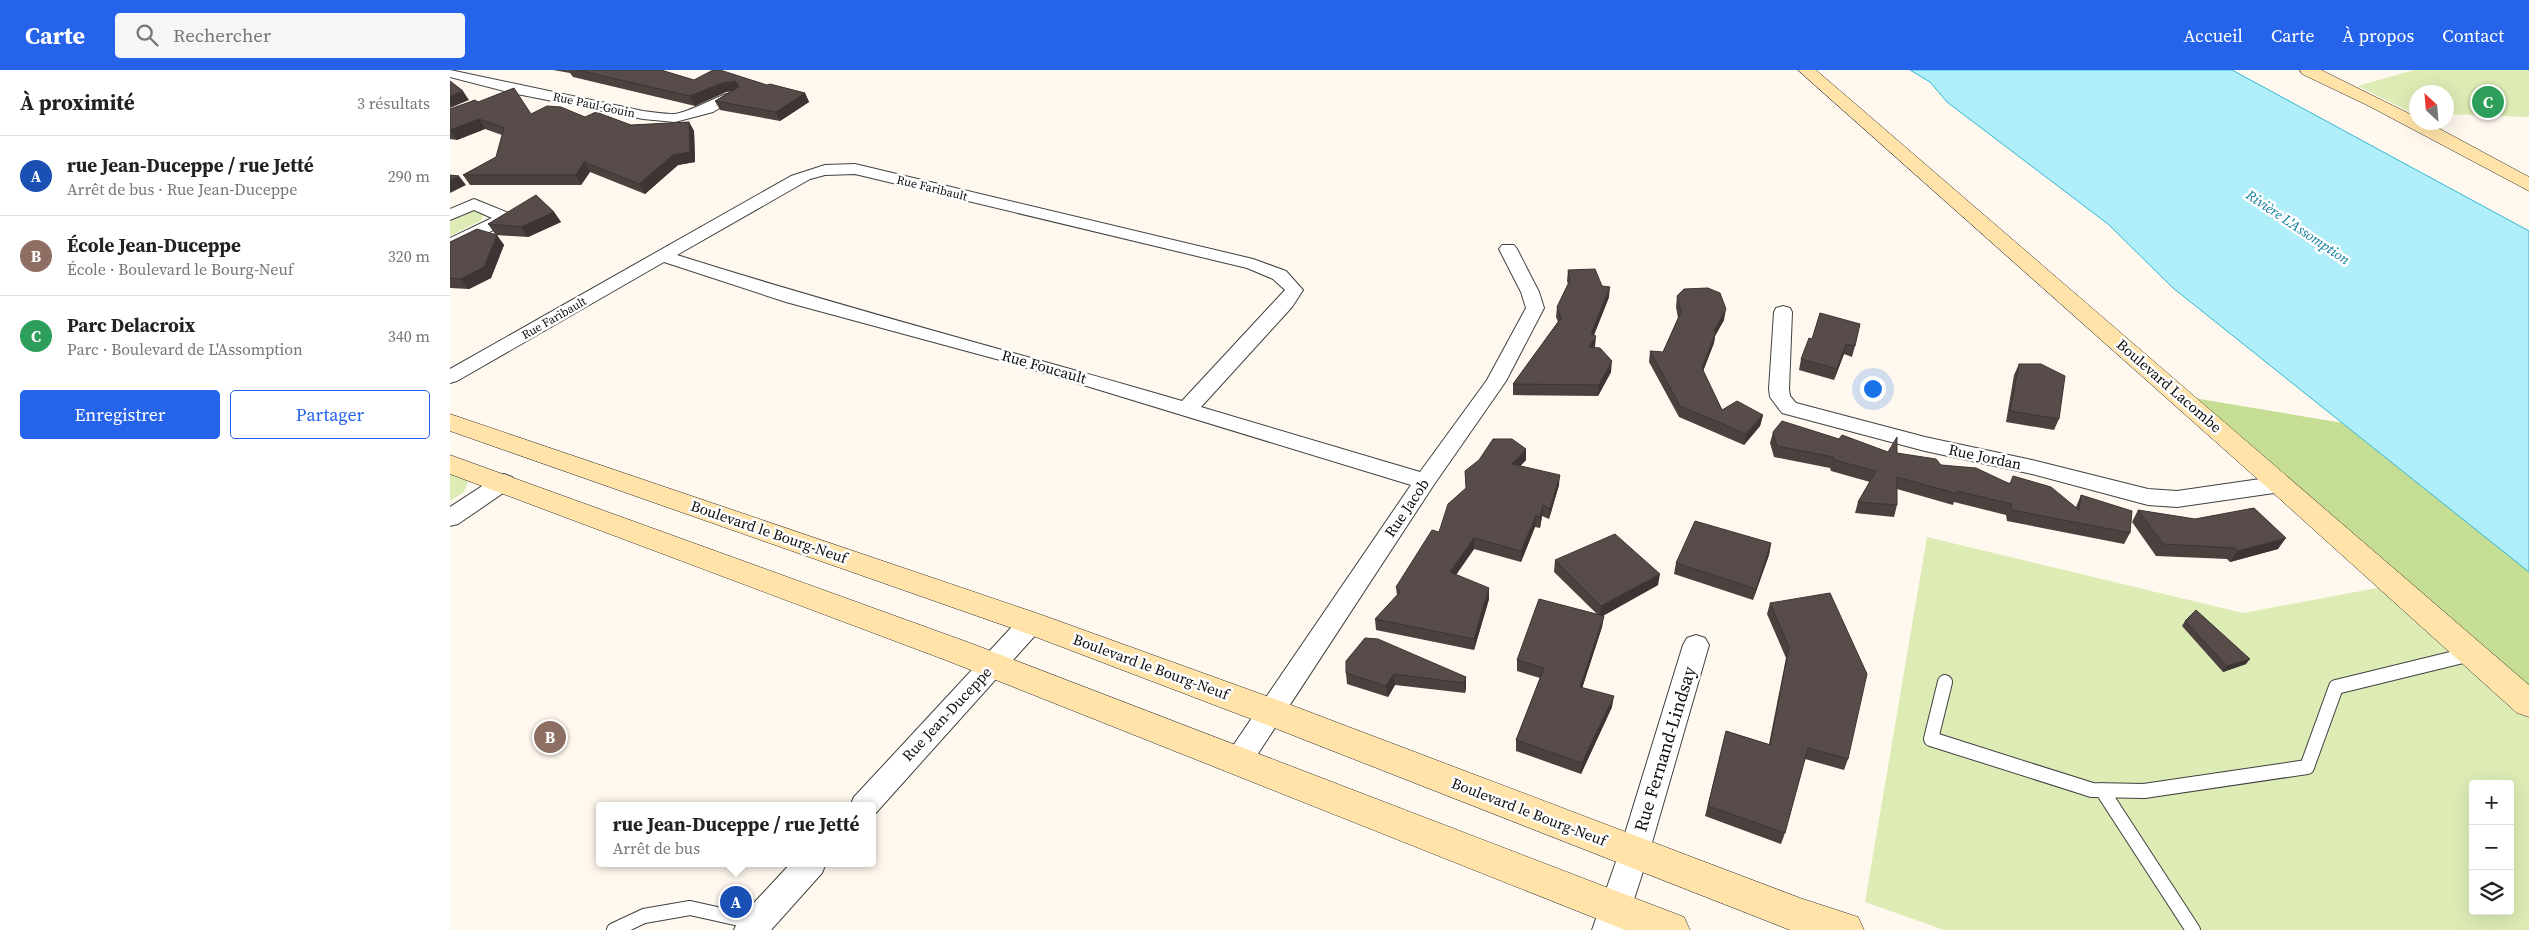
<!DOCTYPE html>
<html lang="fr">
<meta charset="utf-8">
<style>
:root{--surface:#fff;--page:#f6f6f6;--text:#222;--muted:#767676;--line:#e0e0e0;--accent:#2563eb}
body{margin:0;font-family:"Source Serif 4",serif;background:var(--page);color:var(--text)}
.controls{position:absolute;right:15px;bottom:15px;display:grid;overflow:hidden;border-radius:5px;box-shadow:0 5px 20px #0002}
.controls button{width:45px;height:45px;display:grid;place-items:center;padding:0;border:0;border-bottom:1px solid var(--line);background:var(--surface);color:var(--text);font:25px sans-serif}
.compass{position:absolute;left:1959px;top:15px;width:45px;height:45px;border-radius:50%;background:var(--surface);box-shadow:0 5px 20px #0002;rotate:334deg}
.you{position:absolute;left:1422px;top:318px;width:18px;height:18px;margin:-12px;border:4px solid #fff;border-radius:50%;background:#1a73e8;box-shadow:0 0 0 8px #1a73e833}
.badge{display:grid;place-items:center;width:32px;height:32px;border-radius:50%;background:var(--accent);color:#fff;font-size:16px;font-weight:700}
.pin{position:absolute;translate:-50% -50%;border:2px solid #fff;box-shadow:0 1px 5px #0006}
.popup{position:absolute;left:146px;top:732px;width:280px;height:65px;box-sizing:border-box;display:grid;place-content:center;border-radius:5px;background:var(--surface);filter:drop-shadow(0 1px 4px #0005);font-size:16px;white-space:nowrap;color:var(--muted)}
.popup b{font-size:19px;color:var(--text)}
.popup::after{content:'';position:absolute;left:50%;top:100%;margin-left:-10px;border:10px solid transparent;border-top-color:var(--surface)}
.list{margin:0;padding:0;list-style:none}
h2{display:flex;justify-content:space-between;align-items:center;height:65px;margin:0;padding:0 20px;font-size:21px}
h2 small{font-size:16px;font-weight:400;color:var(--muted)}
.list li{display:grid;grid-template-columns:32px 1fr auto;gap:15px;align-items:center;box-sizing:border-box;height:80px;padding:0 20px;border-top:1px solid var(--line)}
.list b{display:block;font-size:19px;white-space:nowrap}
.list p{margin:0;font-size:16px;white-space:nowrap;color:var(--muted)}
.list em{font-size:16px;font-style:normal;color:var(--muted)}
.actions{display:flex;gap:10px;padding:15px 20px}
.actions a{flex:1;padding:11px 0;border:1px solid var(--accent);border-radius:5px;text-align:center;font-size:18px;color:var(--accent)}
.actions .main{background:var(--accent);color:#fff}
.icon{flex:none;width:28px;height:28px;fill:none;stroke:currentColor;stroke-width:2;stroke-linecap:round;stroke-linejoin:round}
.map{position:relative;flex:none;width:2079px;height:860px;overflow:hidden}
header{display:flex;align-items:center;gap:30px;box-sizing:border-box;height:70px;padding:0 25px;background:var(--accent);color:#fff}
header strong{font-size:24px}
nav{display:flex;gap:28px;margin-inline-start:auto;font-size:18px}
.search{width:350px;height:45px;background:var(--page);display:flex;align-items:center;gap:12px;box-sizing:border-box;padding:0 18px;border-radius:5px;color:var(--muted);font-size:19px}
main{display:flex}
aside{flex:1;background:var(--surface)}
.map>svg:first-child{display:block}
.green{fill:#ddecb5;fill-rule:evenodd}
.forest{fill:#c5de94}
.water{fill:#b0eefa;stroke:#32b7d5}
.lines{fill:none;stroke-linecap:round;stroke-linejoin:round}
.lane-casing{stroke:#414141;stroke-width:16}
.street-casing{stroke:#414141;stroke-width:2}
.secondary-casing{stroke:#303030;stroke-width:1}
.lane{stroke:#fff;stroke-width:14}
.street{fill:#fff;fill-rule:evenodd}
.secondary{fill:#ffe3a9;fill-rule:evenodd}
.wall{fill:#4b413f}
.shaded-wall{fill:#3d3533}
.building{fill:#574c49;stroke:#3d3533}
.labels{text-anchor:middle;stroke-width:5;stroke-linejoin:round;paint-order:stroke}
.far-street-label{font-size:12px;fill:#0e0e0e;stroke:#fff}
.far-water-label{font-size:14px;font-style:italic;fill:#0f7fa0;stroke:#fff}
.street-label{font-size:15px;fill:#0e0e0e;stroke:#fff}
.near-street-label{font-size:18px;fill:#0e0e0e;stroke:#fff}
</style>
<header>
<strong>Carte</strong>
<div class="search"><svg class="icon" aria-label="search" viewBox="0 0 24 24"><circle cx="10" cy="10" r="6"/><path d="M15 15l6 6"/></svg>Rechercher</div>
<nav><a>Accueil</a><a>Carte</a><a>À propos</a><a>Contact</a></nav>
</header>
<main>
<aside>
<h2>À proximité<small>3 résultats</small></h2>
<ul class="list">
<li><span class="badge" style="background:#1a4fb4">A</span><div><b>rue Jean-Duceppe / rue Jetté</b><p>Arrêt de bus · Rue Jean-Duceppe</p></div><em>290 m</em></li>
<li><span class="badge" style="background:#8d6e63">B</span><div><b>École Jean-Duceppe</b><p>École · Boulevard le Bourg-Neuf</p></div><em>320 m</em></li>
<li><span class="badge" style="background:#2e9e5b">C</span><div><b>Parc Delacroix</b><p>Parc · Boulevard de L'Assomption</p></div><em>340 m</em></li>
</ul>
<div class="actions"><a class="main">Enregistrer</a><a>Partager</a></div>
</aside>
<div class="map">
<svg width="2079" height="860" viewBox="0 0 2079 860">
<rect width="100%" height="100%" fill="#fff8ee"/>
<path class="green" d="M1964,0H2079V47L1997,44L1996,22H1966V43L1960,42L1908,16Z
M23,141L33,142L32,150L0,166V152Z
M0,401L19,409L14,422L0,431Z
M1477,467L1793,543L1927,518L1948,519L2079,644V860H1494L1415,832ZM2023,714H2060V841H2023Z"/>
<path class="forest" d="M1714,323L1893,353L2079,501V636Z"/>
<path class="water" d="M1460,0H1782L2079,161V502L1723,218L1658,154L1497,32L1480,12Z"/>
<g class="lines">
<g class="lane-casing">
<path id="lane" d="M1495,612L1481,669L1642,720L1694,721L1857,697L1886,617L2021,584
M1652,720L1743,860
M164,860L194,846L240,838L303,852"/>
</g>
<g class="street-casing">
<path id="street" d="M0,0L193,41C203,42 214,44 224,44C243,42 277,19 290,22L292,25L263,42L225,52L193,49L62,23L0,7Z
M405,94L803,189L836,201L853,220L842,237L751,337L970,402L1037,310L1076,238L1071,222L1049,179L1052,175H1064L1067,179L1089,222L1094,238L1056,311L983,416L798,699L788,703L778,699L774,691L778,683L961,415L561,293L336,232L214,192L7,311L0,313V299L341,106L375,95ZM405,104L797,198L823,209L835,220L732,331C564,282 394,238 227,185L360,109L375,105Z
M24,129L61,144L63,148L61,152L0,180V168L42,148L24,140L0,150V139Z
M1333,236L1340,238L1342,242L1339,319L1340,326L1346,333L1475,367L1582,390L1698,419L1727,421L1831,406L1839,409L1842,414L1839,419L1831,422L1727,437L1698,435L1582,404L1475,381L1332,343L1320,327L1319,319L1324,242L1326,238Z
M54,404L62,407L65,412L62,417L8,454L0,456V437L46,407Z
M581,543L590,546L593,553L590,560L424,745L422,746V736H400L404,727L572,546Z
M1246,565L1255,568L1259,575L1199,783L1174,860H1142L1169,783L1233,575L1237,568Z
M341,793H376L372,803L321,860H284L289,849Z"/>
</g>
<g class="secondary-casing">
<path id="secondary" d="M1348,0H1366L2079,615V647L2067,643L1821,421Z
M1850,0H1871L1966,47V52H1977L2079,107V121L1919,36L1852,4Z
M0,344L592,545L833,632L1350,828L1408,847L1414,860H1340L809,652L570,561L0,361Z
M0,385L520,573L1221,842L1234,847L1240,860H1175L498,591L0,404Z"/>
</g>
<use href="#lane" class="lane"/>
<use href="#street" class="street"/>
<use href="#secondary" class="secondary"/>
</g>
<path class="wall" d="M103,0H211L244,10L317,15L355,23L359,32L330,51L270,40L265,31L281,21L276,22L245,36L123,7L120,3Z
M28,32L81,44L135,47L181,55L239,52L244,61L245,92L228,95L195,124L140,102L131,115H20L13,105L46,87L52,65L35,59L7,70L0,69V39Z
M104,142L111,152L78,167L46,165L54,175L41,208L19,219L0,218V172L45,164L38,154Z
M1118,200L1152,216L1159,227L1144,265V277L1161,302L1148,326L1063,325V314L1108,252L1106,247L1107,237L1118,214L1117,211Z
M1227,226L1274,250L1265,266L1264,273L1253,301L1272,340L1313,345L1310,356L1294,375L1229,347L1199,292L1200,281L1213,282L1228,248L1226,237Z
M1370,243L1405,276L1402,287L1394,284L1384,310L1349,300L1351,289L1362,269Z
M1569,294L1609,349L1604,360L1556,352L1564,305Z
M1323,362L1389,369L1438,382L1447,383L1560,413L1626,437L1631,425L1680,463L1674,474L1557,451L1556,445L1504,432L1503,435L1447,419V435L1444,447L1405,443L1408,432L1420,412L1381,401L1380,398L1324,387L1320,373Z
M1029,390H1076L1070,396L1109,415L1099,449L1092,446L1090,458L1085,457L1071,492L1024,479L1006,505L1039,529L1024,580L926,560L925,549L947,525L946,517L989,462L1016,418Z
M1688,440L1828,479L1780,492L1777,489L1706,486L1682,452Z
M1321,473L1319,485L1303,530L1224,504L1226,493Z
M1105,490L1208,515L1153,546H1154L1152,557L1132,618L1162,637L1131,704L1066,681V670L1090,608L1067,601V590L1147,544L1104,502Z
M1320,533L1398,689L1394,700L1355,689L1335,763L1331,774L1255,746L1276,661L1319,674L1336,588L1317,544Z
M1735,551L1796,594L1773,602L1732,556Z
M896,591L1016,607V618L1015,623L945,615L938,627L897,614L896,603Z"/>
<path class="shaded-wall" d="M286,11L290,20L276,22L245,36L240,26L272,13Z
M13,21L19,30L0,38V26Z
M355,23L359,32L330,51L326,42Z
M29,49L35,59L7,70L0,60Z
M239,52L244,61L245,92L228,95L195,124L189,114Z
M134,92L140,102L131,115L126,105Z
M9,106L16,115L0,123V110Z
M104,142L111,152L78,167L71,157Z
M47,165L54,175L41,208L19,219L11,209Z
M1160,217L1159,227L1140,275L1141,264Z
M1276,239L1274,250L1265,266L1264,273L1250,309L1252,298L1264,261Z
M1146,266L1145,277H1139Z
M1396,274L1394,284L1384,310L1387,299Z
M1162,291L1161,302L1148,326L1149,315Z
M1313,345L1310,356L1294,375L1296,364Z
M1076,379V390L1062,405V394Z
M1110,405L1109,415L1099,449L1100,439Z
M1093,435L1092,446L1090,458V447Z
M1086,446L1085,457L1071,492V481Z
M1024,468V479L1000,513V502Z
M1836,468L1828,479L1780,492L1788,481Z
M1321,473L1319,485L1303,530L1306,519Z
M1210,504L1208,515L1150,547L1151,536Z
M1039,518V529L1024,580V569Z
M1154,546L1152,557L1129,628L1130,617Z
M1800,589L1796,594L1773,602L1777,596Z
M944,604L945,615L938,627L936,616Z
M1016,607V618L1015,623L1014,613Z
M1164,626L1162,637L1131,704L1132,693Z"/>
<path class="building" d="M127,0H211L244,10L263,0H270L317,15L320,14L355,23L326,42L265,31L289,17L286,11L272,13L240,26Z
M0,11L13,21L0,26Z
M64,18L81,44L97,36L111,37L135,47L146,42L181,55L239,52L240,82L223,85L189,114L134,92L126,105H13L46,87L54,58L29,49L0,60V39L25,30L28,32Z
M0,105L9,106L0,110Z
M86,125L104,142L71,157L38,154Z
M27,159L47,165L34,197L11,209L0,208V172Z
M1145,199L1152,216L1160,217L1141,264L1146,266L1139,277L1150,278L1162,291L1149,315L1063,314L1111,248L1107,237L1120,210L1118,200Z
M1258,218L1270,223L1276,239L1264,261L1266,262L1252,298L1272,340L1287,331L1313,345L1296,364L1230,336L1200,281L1213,282L1231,242L1227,226L1234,219Z
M1370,243L1410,254L1405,276L1396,274L1387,299L1351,289L1359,268L1362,269Z
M1569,294H1591L1615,306L1609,349L1560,341Z
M1332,351L1389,369L1392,365L1438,382L1447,367V383L1486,389L1491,395L1526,398L1560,414L1563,406L1601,417L1629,440L1631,425L1682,441L1680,463L1562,440L1561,434L1507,421L1508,424L1447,407V435L1408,432L1426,401L1384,390L1383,387L1327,376L1323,362Z
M1043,369H1062L1076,379L1062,394L1110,405L1100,439L1093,435L1090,447L1086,446L1071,481L1024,468L1000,502L1039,518L1024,569L925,549L950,522L946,517L982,460L989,462L998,434L1016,418L1015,401L1029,390Z
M1804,438L1836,468L1788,481L1784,478L1713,474L1688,440L1745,449Z
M1245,451L1321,473L1306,519L1226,493Z
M1165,464L1210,504L1151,536L1105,490Z
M1380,523L1417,604L1398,689L1358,678L1335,763L1258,736L1276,661L1320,675L1339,577L1320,533Z
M1089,529L1154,546L1130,617L1164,626L1132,693L1066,670L1094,598L1067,590Z
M1746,540L1800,589L1777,596L1735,551Z
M915,568L928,569L1016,607L1014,613L944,604L936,616L896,603V591Z"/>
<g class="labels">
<g class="far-street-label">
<text transform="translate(144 35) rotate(12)" y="4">Rue Paul-Gouin</text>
<text transform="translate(482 118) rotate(14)" y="4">Rue Faribault</text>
<text transform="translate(104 248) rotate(-30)" y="4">Rue Faribault</text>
</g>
<g class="far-water-label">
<text transform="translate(1848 157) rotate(34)" y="5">Rivière L'Assomption</text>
</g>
<g class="street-label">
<text transform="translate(594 297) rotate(16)" y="5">Rue Foucault</text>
<text transform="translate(1719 316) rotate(41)" y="5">Boulevard Lacombe</text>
<text transform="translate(1535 387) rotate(12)" y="5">Rue Jordan</text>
<text transform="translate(957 438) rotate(-56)" y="5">Rue Jacob</text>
<text transform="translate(319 462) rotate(19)" y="5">Boulevard le Bourg-Neuf</text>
<text transform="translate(701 597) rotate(20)" y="5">Boulevard le Bourg-Neuf</text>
<text transform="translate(497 644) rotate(-47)" y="5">Rue Jean-Duceppe</text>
<text transform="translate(1079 742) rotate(21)" y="5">Boulevard le Bourg-Neuf</text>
</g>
<g class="near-street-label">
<text transform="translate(1215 679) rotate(-73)" y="6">Rue Fernand-Lindsay</text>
</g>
</g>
</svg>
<div class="controls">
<button>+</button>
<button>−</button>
<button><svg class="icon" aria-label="layers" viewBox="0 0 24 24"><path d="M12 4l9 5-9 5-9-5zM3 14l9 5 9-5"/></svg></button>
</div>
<svg class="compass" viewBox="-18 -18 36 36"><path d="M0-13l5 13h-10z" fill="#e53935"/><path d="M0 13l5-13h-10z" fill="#767676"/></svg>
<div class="you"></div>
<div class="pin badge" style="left:286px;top:832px;background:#1a4fb4">A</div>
<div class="popup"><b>rue Jean-Duceppe / rue Jetté</b>Arrêt de bus</div>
<div class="pin badge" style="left:100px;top:667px;background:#8d6e63">B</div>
<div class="pin badge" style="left:2038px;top:32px;background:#2e9e5b">C</div>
</div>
</main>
